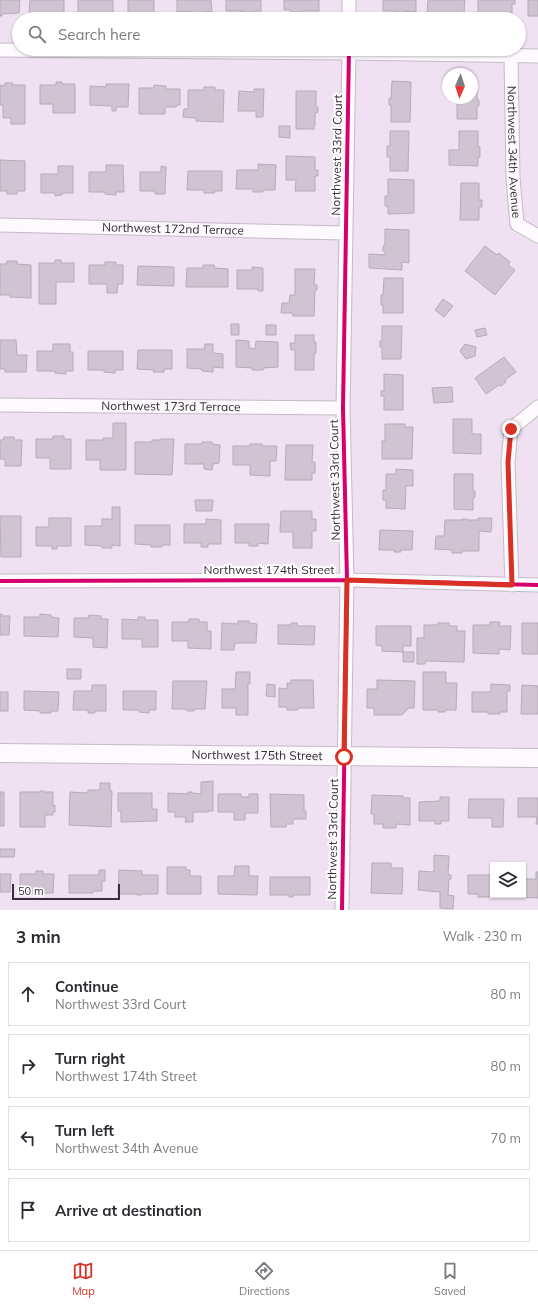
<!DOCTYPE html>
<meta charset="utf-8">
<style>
:root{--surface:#fff;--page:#f2f2f3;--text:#2b2b33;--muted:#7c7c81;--line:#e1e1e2;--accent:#d93025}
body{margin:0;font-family:Mulish,sans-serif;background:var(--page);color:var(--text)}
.controls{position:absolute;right:12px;bottom:12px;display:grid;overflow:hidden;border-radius:0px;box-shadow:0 1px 3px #0004}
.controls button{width:36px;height:36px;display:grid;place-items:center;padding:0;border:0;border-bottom:1px solid var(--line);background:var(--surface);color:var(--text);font:20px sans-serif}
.compass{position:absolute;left:442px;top:68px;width:36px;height:36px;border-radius:50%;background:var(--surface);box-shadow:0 1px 3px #0004;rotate:183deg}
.scale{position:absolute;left:12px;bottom:10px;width:108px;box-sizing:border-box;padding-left:4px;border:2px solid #372d38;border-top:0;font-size:11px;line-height:14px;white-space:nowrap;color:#372d38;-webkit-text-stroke:3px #fff;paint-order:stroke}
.stop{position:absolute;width:12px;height:12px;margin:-9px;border:3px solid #d93025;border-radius:50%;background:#fff}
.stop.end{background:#d93025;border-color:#fff;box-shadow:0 1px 4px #0008}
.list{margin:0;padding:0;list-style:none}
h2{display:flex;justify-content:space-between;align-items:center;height:52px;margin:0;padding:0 16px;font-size:17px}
h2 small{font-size:13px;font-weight:400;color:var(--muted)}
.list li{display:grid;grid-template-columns:26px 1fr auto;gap:12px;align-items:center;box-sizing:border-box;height:64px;margin:0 8px 8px;padding:0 8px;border:1px solid var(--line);border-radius:0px}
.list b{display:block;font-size:15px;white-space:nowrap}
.list p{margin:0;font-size:13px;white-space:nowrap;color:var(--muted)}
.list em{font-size:13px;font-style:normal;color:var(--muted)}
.icon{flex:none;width:22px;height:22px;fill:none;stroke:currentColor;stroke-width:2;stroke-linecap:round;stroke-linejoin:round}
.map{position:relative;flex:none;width:538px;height:910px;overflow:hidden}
.search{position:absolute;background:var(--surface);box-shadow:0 1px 3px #0004;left:12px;right:12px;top:12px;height:44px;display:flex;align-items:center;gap:10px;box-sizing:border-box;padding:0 14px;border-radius:22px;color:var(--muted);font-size:15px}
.sheet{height:340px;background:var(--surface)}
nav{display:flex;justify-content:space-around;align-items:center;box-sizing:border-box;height:56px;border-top:1px solid var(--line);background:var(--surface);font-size:11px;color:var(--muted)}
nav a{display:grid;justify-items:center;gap:2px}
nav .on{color:var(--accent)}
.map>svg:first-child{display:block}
.building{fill:#d0c4d2;stroke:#b6abb7}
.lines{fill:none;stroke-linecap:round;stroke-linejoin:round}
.street-casing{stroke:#c5bac7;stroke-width:15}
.secondary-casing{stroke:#c5bac7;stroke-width:20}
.street{stroke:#fdfafd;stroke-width:13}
.secondary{stroke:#fdfafd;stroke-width:18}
.cycleway-casing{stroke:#fff;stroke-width:6}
.cycleway{stroke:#d6006c;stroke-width:4}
.route{stroke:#d93025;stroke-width:5}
.labels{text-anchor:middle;stroke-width:4;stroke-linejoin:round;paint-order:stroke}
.street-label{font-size:12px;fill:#372d38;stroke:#fff}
</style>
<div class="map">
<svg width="538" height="910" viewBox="0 0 538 910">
<rect width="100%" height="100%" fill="#efe1f1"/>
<path class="building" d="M0,0H20L19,13L2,14V16H0Z
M30,0H64V14H51V16H45V13H29Z
M78,0H113V14L105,13V16H94L95,13H78Z
M128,0H154V16L144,15V13H128Z
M177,0H211L212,12H204V15H193V12H177Z
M226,0H261V11H254V14H243V11H226Z
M284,0H319V11H302V13H291V10H284Z
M383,0H416V12L405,11V13H397V11H383Z
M428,0H465L464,13H451V16H445V13H427Z
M478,0H515V4H512V15L494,17V15H478Z
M528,0H538V16H528Z
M392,81L411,82L410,122H391V105H389V98L391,99Z
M56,82H62V84H75V113H53V104H40V85H56Z
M5,83H13L12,85H25V124H11V118H3V105H0V85L5,86Z
M106,84H129L128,107H116V111H112V106L90,105V86L106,87Z
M472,84H477V100H479V106H477V119H457V98H472Z
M154,85L166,86V89H180V105H177L176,107H165V114H139V88H154Z
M204,87H215V90H224L223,122L196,121V118L183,117L184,109H188V90H204Z
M254,89H264L263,117H256V111H238L239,91L254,92Z
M296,91H316V107H318V112L315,113V126H314V129H296Z
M279,126H290V138L279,137Z
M390,131H409L408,171H390V157H387V146H390Z
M459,131H478V147H480V157H478V166L449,165V150H459Z
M286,156L315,157V170H318V176H315V191H295L296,180H286Z
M0,160L25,161V191H17V194H7V191H0Z
M258,164L276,165L275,190H263V192H253V189H236L237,170H258Z
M106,165H123L124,192H116V195L105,194V192H89V172H106Z
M58,166H73V193H62V195L55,196V193H41V174H58Z
M161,166L166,167L165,194H155V191H140V172H161Z
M188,171H222V191H214L215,193H204V190H187Z
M388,179L414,180V213L388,214V206H385V196H388Z
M461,183H479V200H482V207H479V220H460Z
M385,229L409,230V263L402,262V270L369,268V254L385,255V251H383V248L384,245H385Z
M485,246L497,255L499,253L510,262L508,265L515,270L495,295L465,271Z
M55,260H61V263H74V282H56V304H39V263H55Z
M7,261H17V264L31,265V298L10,297V295H0V264H6Z
M105,262H116V265H123V284H118L117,293H107V284H89V265H105Z
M203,265H214L215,268L228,269V287H186L187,268H203Z
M138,266L174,267V286L137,285Z
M252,267L263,268V291H258V289H237V270H253Z
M295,269H315L314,285H317V290L315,291L314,316H293L292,313H281L282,303H289L290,295H295Z
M384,278H403V313H383V305H381V295H383Z
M443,299L453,306L444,317L435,310Z
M231,324H239V335H231Z
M266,325H276V335H266Z
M382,326H402L401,359H382V347H380V341H382Z
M485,328L487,335L477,337L475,330Z
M295,335H314V343L316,342V353L314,354V370H295V350H291L290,343H295Z
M0,340H16L17,355H27L26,372H5V369H0Z
M236,340L249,341V348L255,349L256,341L278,342V367L263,368V370H252V368L236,367Z
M53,344H70V352H73V371H66V374L55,373V371H37V351H53Z
M205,344H213V353L223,354V368L213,367V372L202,371V369L187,368V349H204Z
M465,344L476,347L475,356L466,359L460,351Z
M138,350H172V369H164V372H153L154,370L137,369Z
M88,351H123V370H115V373L104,372V370H88Z
M504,357L516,372L505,380L506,382L501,386L499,385L486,394L475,378Z
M384,374L403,375V410H384V396H381V391H384Z
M452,387L453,402L434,403L432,388Z
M453,419H472V434H481V454L453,453Z
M113,423H126V470H100V460H86V440H103V438H113Z
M385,424H405V427H413L412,459H382V441H385Z
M53,436H64V439H71V469H50V458H36V439H53Z
M4,437H14V440H22L21,466H5V459H0V440H3Z
M160,439H174L172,475L135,474V442H152V440H160Z
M202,442H212V444L220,445L219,463L213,464L212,470L204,469V464H185V444H201Z
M250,444H262V446H277L276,461H270V476L250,475V465H233V446H250Z
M286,445H313L312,462H315V473H312V480H285Z
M396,469L413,470V486H406L405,509L386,508V500H383V490H386V474H396Z
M454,474H473V491H475V497L473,498V510L454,509Z
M195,500H213L212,511H196Z
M112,507H120V546L112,545V548H102V546L85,545V526H102V519H112Z
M281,511H312V519H316V531H312V548H293V532H280Z
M0,516H21V557H1Z
M49,518H71V546H57V549H52V546H36V527H49Z
M478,518H492L491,532L479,531V551H462V553H452V550L435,549L436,536H444L445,520H462V519H467V520H478Z
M206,519L221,520V544H208V547H201V543H184V524H206Z
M235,524H269L268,544L258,543V546H249V543H235Z
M135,525H170V545H162V547H151V545L135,544Z
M380,530L413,531L412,550H400L401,552H394V550H379Z
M0,614H2V616H10L9,635H0Z
M40,614L51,615V617L59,618L58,637L24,636V617H40Z
M89,615L101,616V619H108L107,648L93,647V638L74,637V618H88Z
M138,617H145V620H158V647H142V639H122V619L138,620Z
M189,619H199V622H207V631H211V649L188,648V641H172V622H188Z
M238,621H249V623L257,624L256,643H235L234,650H221L222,623L238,624Z
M490,622H500L499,626H511L510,650L499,649V654L473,653V625H490Z
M291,623H297L298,626H315L314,645L278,644V625H291Z
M438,623H449V626H457V631H465L464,662L426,661L425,664H417V638H424V625H438Z
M522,623H538V654H522Z
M376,626H411V646H403V652L382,651V646L376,645Z
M403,652H414V662H403Z
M67,669H81V679H67Z
M236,672H250V684L248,683V715H236V708H222V689H235Z
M423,672H446V683H457L456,710H445V712H438V710H423Z
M291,680H313L314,708H298V710H287V707H279V688L287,689V683H291Z
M377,680L415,681L414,708H409L402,715H374V708H367V689H377Z
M173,681H207L205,709H194V711H187L186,709H172Z
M267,684L275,685V697L266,696Z
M491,684L510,685V691H507V712H499L500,714H488V712H472V692H491Z
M92,685H106V711H95V713H88V710H73L74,691H92Z
M522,685L538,686V714H521Z
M24,691L59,692L58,711H51V713H40V711L24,710Z
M123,691H156V710H149V713L139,712V710H123Z
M0,692H8V711H0Z
M213,781V811H208V812H193V822H185L186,817H175V812H168V793L188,794V792H192V793L201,794V782Z
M100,783H110V791H112L111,827L69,825L70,792L88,793V790H100Z
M40,791H44V792H53V806L55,805V812H53V815H45V827H20V792H40Z
M0,792H4V826H0Z
M118,793H152V809H157V821L121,822V811H118Z
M218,794H241V797H249V794H258V813H245V820H234V812H218Z
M270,794L304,795V811H306V819H293V824H286V827H271Z
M372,795L403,796V798H410V825L396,824V828H383V824H374V814H371Z
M440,797H449V821H441V824H435V821H419V802L440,801Z
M518,798H538V824H536L537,817H518Z
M469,799H504L503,827H492V818H468Z
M0,849H15L14,857H0Z
M434,855L449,856L448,874L451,875V879H449L448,895L454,896L453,909L440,908V892L418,890L419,871L434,872Z
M372,863H391V868H403L402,894L371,893Z
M235,866H249V876H258L257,895L218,894V876H234Z
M167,867H186V870H190V876H201V894H167Z
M99,870H105V881H102V891H93V893H69V875H99Z
M119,870L142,871V875H158V894H142V895H137V894H118Z
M36,871H43V874H54L53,893H20V874H36Z
M536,872H538V898L516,897V895H523V879H536Z
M0,874H11L10,892H0Z
M468,875H493V895H496V897H478V894H468Z
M270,877H310V895H293V897H289V895H270Z"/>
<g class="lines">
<g class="street-casing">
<g id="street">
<path d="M349,0V19"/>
<path d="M0,50L349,53L538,56"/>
<path id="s1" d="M511,56L513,178L517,224L538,236"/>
<path id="s2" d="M0,225L345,233"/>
<path id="s3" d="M0,405L343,408"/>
<path d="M0,581L347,580L538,585"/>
<path d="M512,585L508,462L511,429L538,407"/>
<path d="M342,910L347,580L343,408L349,49"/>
</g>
</g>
<g class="secondary-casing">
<g id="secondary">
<path id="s4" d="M0,753L538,758"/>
</g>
</g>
<use href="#street" class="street"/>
<use href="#secondary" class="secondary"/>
<g class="cycleway-casing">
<path id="cycleway" d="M0,581L347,580L538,585
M342,910L347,580L343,408L349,49"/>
</g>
<use href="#cycleway" class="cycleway"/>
</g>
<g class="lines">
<path class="route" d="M344,757L347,580L512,585L508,462L511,429"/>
</g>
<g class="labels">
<g class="street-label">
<text dy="4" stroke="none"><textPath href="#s1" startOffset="96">Northwest 34th Avenue</textPath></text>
<text transform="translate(337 155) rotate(-89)" y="4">Northwest 33rd Court</text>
<text dy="4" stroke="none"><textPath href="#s2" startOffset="173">Northwest 172nd Terrace</textPath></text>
<text dy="4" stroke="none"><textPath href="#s3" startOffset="171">Northwest 173rd Terrace</textPath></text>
<text transform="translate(335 480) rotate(-91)" y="4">Northwest 33rd Court</text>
<text x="269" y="574">Northwest 174th Street</text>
<text dy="4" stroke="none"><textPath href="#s4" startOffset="257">Northwest 175th Street</textPath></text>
<text transform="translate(333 839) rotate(-89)" y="4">Northwest 33rd Court</text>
</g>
</g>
</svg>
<div class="controls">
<button><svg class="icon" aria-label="layers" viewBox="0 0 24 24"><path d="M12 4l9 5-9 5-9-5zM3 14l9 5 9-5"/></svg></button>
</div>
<svg class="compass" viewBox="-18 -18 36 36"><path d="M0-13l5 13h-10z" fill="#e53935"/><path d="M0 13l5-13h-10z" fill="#7c7c81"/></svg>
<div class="scale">50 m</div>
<div class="stop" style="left:344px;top:757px"></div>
<div class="stop end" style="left:511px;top:429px"></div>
<div class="search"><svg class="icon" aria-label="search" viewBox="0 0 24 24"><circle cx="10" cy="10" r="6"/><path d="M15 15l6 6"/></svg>Search here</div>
</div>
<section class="sheet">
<h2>3 min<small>Walk · 230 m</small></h2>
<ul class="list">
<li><svg class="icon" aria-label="ahead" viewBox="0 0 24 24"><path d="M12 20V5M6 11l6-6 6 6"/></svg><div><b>Continue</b><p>Northwest 33rd Court</p></div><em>80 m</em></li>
<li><svg class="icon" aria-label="right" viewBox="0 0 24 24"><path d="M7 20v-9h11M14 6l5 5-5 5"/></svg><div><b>Turn right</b><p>Northwest 174th Street</p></div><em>80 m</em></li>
<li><svg class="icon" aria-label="left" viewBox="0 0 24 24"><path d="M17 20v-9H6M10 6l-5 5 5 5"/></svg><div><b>Turn left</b><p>Northwest 34th Avenue</p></div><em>70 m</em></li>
<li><svg class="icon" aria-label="arrive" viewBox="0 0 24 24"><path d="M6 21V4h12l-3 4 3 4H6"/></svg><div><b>Arrive at destination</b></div></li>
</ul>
</section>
<nav>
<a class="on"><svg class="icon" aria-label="map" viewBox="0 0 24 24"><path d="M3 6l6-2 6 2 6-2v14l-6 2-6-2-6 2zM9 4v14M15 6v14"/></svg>Map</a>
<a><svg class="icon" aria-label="directions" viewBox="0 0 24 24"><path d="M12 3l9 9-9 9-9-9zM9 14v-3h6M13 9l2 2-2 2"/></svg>Directions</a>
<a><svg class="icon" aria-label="saved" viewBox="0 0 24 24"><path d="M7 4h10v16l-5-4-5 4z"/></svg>Saved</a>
</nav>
